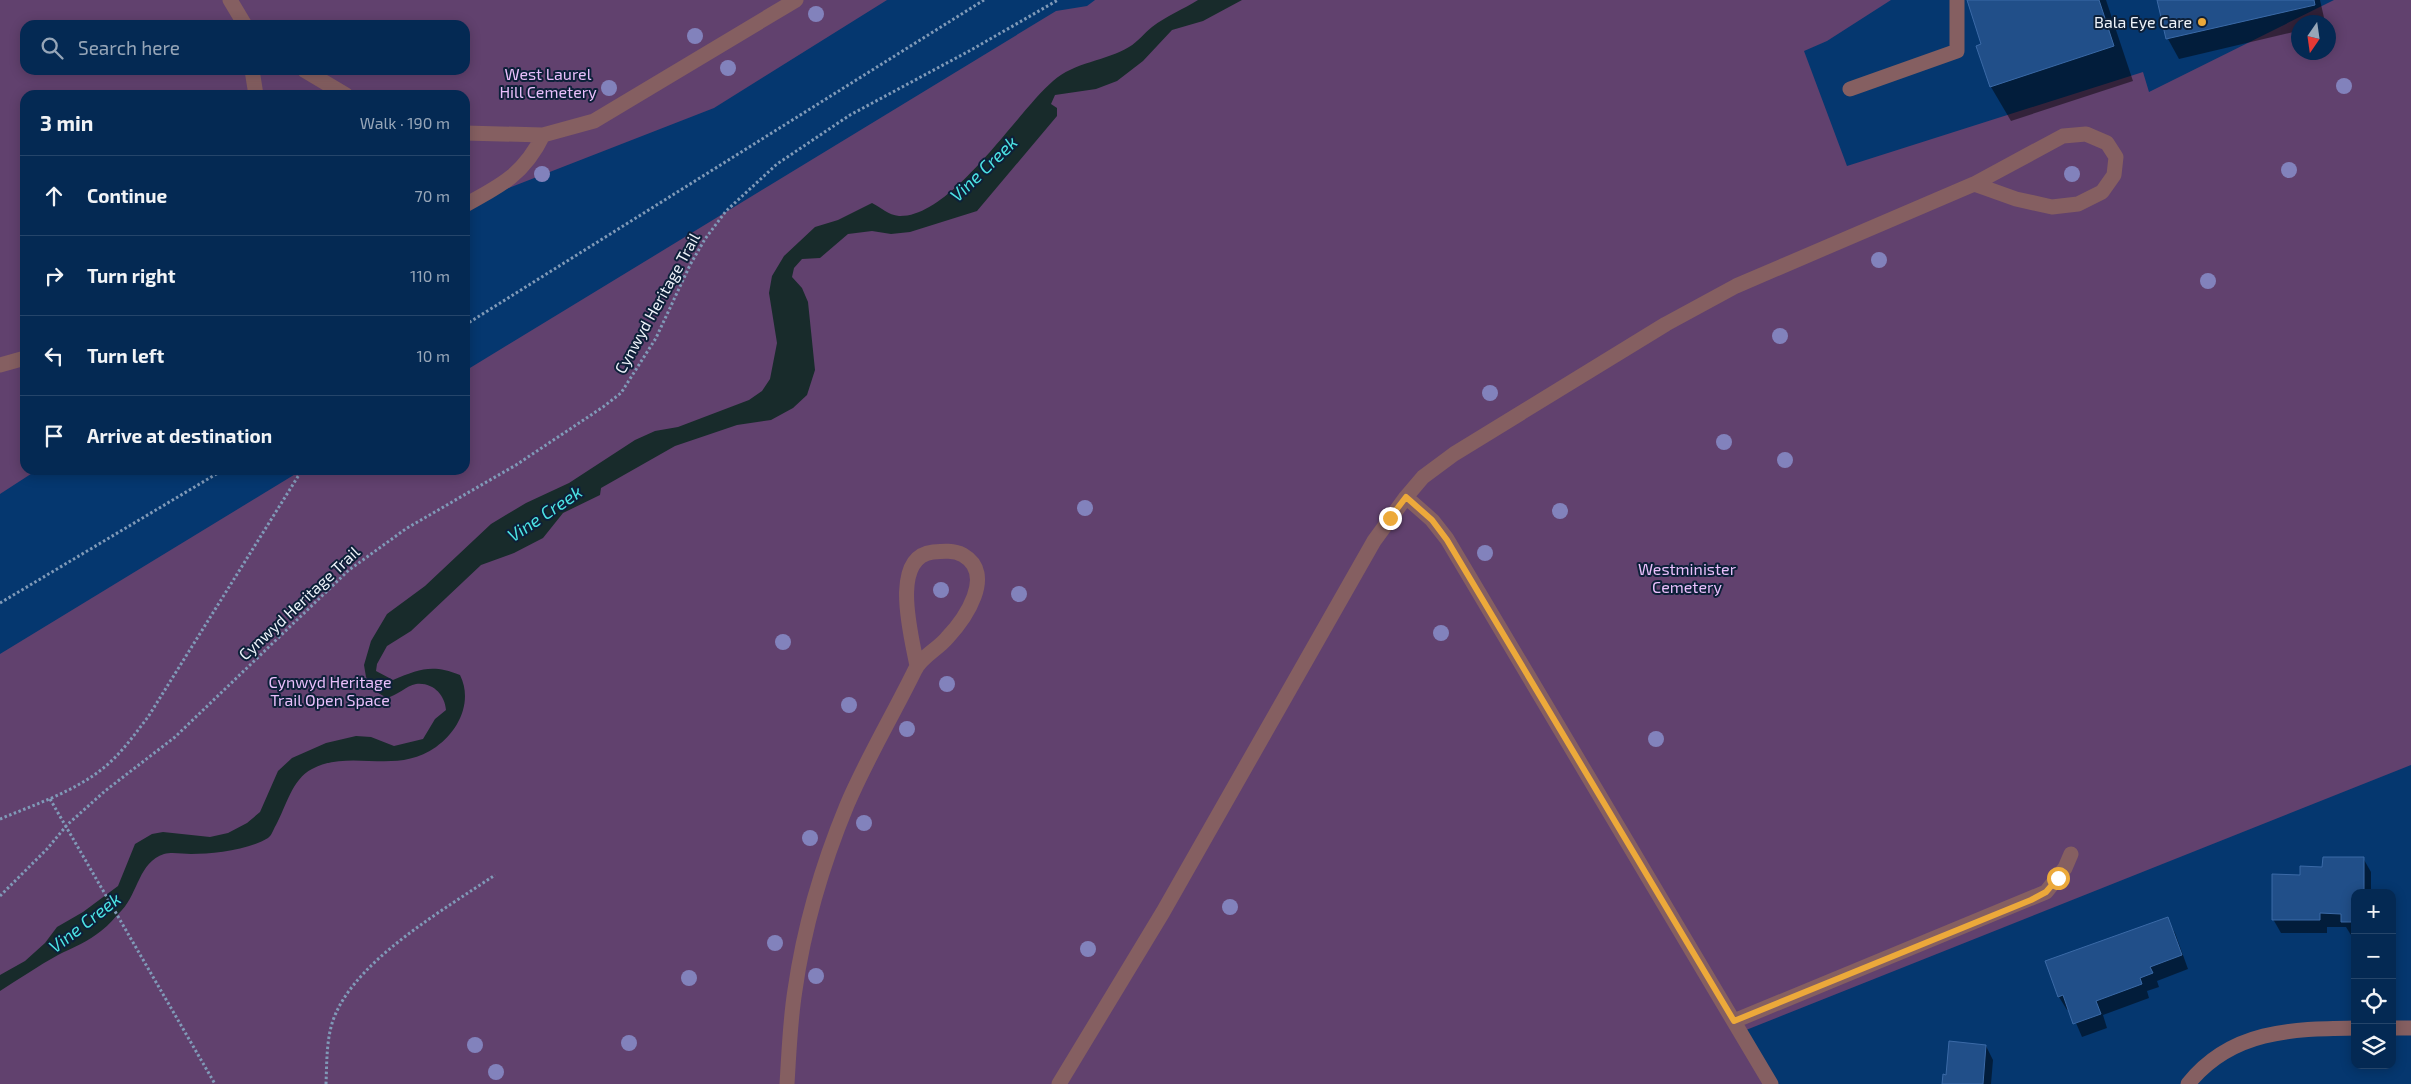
<!DOCTYPE html>
<meta charset="utf-8">
<style>
:root{--surface:#042953;--page:#12355d;--text:#f1f3f6;--muted:#97a6b8;--line:#25456a}
body{margin:0;font-family:"Exo 2",sans-serif;background:var(--page);color:var(--text)}
.controls{position:absolute;right:15px;bottom:15px;display:grid;overflow:hidden;border-radius:10px;box-shadow:0 2px 12px #0003}
.controls button{width:45px;height:45px;display:grid;place-items:center;padding:0;border:0;border-bottom:1px solid var(--line);background:var(--surface);color:var(--text);font:25px sans-serif}
.compass{position:absolute;left:2291px;top:15px;width:45px;height:45px;border-radius:50%;background:var(--surface);box-shadow:0 2px 12px #0003;rotate:193deg}
.stop{position:absolute;width:15px;height:15px;margin:-11px;border:4px solid #eca93a;border-radius:50%;background:#fff}
.stop.end{background:#eca93a;border-color:#fff;box-shadow:0 1px 5px #0008}
.list{margin:0;padding:0;list-style:none}
h2{display:flex;justify-content:space-between;align-items:center;height:65px;margin:0;padding:0 20px;font-size:21px}
h2 small{font-size:16px;font-weight:400;color:var(--muted)}
.list li{display:grid;grid-template-columns:32px 1fr auto;gap:15px;align-items:center;box-sizing:border-box;height:80px;padding:0 20px;border-top:1px solid var(--line)}
.list b{display:block;font-size:19px;white-space:nowrap}
.list em{font-size:16px;font-style:normal;color:var(--muted)}
.icon{flex:none;width:28px;height:28px;fill:none;stroke:currentColor;stroke-width:2;stroke-linecap:round;stroke-linejoin:round}
.map{position:relative;flex:none;width:2411px;height:1084px;overflow:hidden}
.search{position:absolute;background:var(--surface);box-shadow:0 2px 12px #0003;left:20px;top:20px;width:450px;height:55px;display:flex;align-items:center;gap:12px;box-sizing:border-box;padding:0 18px;border-radius:15px;color:var(--muted);font-size:19px}
.panel{position:absolute;background:var(--surface);box-shadow:0 2px 12px #0003;left:20px;top:90px;width:450px;height:385px;border-radius:15px}
.map>svg:first-child{display:block}
.green{fill:#61416e;fill-rule:evenodd}
.water{fill:#182b2b}
.shadow{fill:#0007}
.building{fill:#214f89;stroke:#3b6aa7}
.lines{fill:none;stroke-linecap:round;stroke-linejoin:round}
.path{stroke:#809ab8;stroke-width:3;stroke-dasharray:2.5 2.5;stroke-linecap:butt}
.minor{stroke:#855f61;stroke-width:15}
.tree{fill:#8282bc}
.route{stroke:#eca93a;stroke-width:6}
.poi-dot{fill:#eca93a;stroke:#0d2039;stroke-width:2}
.labels{text-anchor:middle;stroke-width:4;stroke-linejoin:round;paint-order:stroke}
.poi-label{font-size:16px;fill:#eef3fa;stroke:#0d2039;text-anchor:end}
.park-label{font-size:16px;fill:#e9bffb;stroke:#0d2039}
.street-label{font-size:16px;fill:#eef3fa;stroke:#0d2039}
.water-label{font-size:18px;font-style:italic;fill:#4ce3e4;stroke:#0d2039}
</style>
<div class="map">
<svg width="2411" height="1084" viewBox="0 0 2411 1084">
<rect width="100%" height="100%" fill="#05376f"/>
<path class="green" d="M0,0H887L714,108L483,198L465,208V95H25V470H37L0,494ZM25,25H465V70H25Z
M1095,0H1891L1827,41L1804,51L1847,166L2143,72L2149,92L2334,0H2411V765L1736,1034L1765,1084H0V654L302,470H465V371L1056,11L1087,6ZM2298,22H2328V52H2298Z"/>
<path class="water" d="M1198,0H1242L1203,21L1172,30L1143,61L1117,81L1096,89L1055,95L1051,104L1057,108V116L977,211L910,232L891,234L872,231L848,234L820,258L802,259L794,268L792,277L802,288L808,302L815,370L807,395L793,408L771,420L737,425L675,446L601,488L600,495L563,513L543,538L514,553L481,565L411,631L387,646L377,664L376,671L393,680C420,669 432,664 460,675C473,701 459,731 436,747C395,776 352,748 312,769C292,779 286,807 276,825C273,830 272,835 268,838C249,850 213,854 191,854C183,854 172,852 164,854C139,862 138,893 122,910C115,917 109,925 101,931C89,941 72,948 58,955C38,966 19,979 0,991V975L25,961L45,943L57,927L83,912L118,886L135,844L152,834L163,832L210,837L228,833L247,823L260,812L278,771L292,758L326,743L356,736L371,737L394,746L423,739L435,719L446,710C445,695 433,682 416,684C406,686 398,695 387,698L373,690L366,677L364,665L371,641L387,614L425,586L491,524L526,503L569,483L635,440L655,431L678,427L749,400L762,391L770,379L777,343L769,293L772,276L784,256L815,227L838,220L872,203C882,208 888,215 899,216C951,218 1016,113 1053,81C1074,62 1106,61 1129,47C1138,42 1144,33 1152,27C1166,16 1184,9 1198,0Z"/>
<path class="shadow" d="M1968,0H2106L2133,81L2011,121L1991,87L1978,46L1983,44Z
M2158,0H2320L2325,22H2298V31L2179,59L2168,39Z
M2363,858L2371,872V893H2355V935H2351L2346,927H2327V933H2281L2273,919L2301,876Z
M2167,919L2175,933L2188,969L2157,981L2159,987L2147,991L2149,998L2103,1015L2107,1028L2082,1037L2070,1009L2067,1010L2059,997Z
M1986,1046L1993,1060L1991,1084H1943L1947,1077Z"/>
<path class="building" d="M1967,0H2099L2114,46L1990,87L1976,46L1981,44Z
M2157,0H2314L2315,5L2166,39Z
M2323,857H2364V893H2355V922H2341V914L2320,913V920H2272V874L2300,875V866L2322,867Z
M2168,917L2182,955L2150,967L2153,973L2140,978L2142,984L2096,1001L2101,1014L2073,1024L2063,995L2058,997L2045,961Z
M1949,1041L1986,1045L1983,1084H1942L1943,1074L1946,1075Z"/>
<g class="lines">
<path class="path" d="M465,325L984,0
M0,603L223,470
M50,799L215,1084
M0,819C36,804 77,791 107,765C123,751 135,734 148,717L302,470
M0,896L47,849L67,825L105,791L175,737L349,570L407,528L516,465L603,407L621,393L656,338L690,265L705,239L726,211L777,164L850,115L971,50L1058,0
M326,1084C327,1061 326,1034 336,1013C361,957 445,909 495,875"/>
<path class="minor" d="M230,0L245,25
M252,70L256,95
M304,70L346,95
M1850,89L1957,51V0
M465,133L543,135L594,121L796,0
M465,205C501,186 525,173 543,135
M0,365L25,358
M1406,497L1432,520L1447,539L1771,1084
M1734,1021L2046,892L2065,868L2071,854
M2392,1028H2411
M787,1084C789,1053 790,1021 795,990C804,927 823,863 847,805C867,758 893,715 915,670C921,657 938,649 947,638C965,619 996,574 963,555C954,550 943,551 933,552C889,557 912,638 917,666
M1059,1084L1163,912L1374,541L1406,497L1423,477L1454,454L1666,324L1736,286L1974,184L2063,136L2086,134L2107,143L2116,157L2114,175L2102,192L2078,204L2052,207L2016,199L1974,184
M2188,1084C2231,1030 2291,1029 2355,1028"/>
</g>
<g class="tree">
<circle cx="816" cy="14" r="8"/>
<circle cx="695" cy="36" r="8"/>
<circle cx="728" cy="68" r="8"/>
<circle cx="2344" cy="86" r="8"/>
<circle cx="609" cy="88" r="8"/>
<circle cx="2289" cy="170" r="8"/>
<circle cx="542" cy="174" r="8"/>
<circle cx="2072" cy="174" r="8"/>
<circle cx="1879" cy="260" r="8"/>
<circle cx="2208" cy="281" r="8"/>
<circle cx="1780" cy="336" r="8"/>
<circle cx="1490" cy="393" r="8"/>
<circle cx="1724" cy="442" r="8"/>
<circle cx="1785" cy="460" r="8"/>
<circle cx="1085" cy="508" r="8"/>
<circle cx="1560" cy="511" r="8"/>
<circle cx="1485" cy="553" r="8"/>
<circle cx="941" cy="590" r="8"/>
<circle cx="1019" cy="594" r="8"/>
<circle cx="1441" cy="633" r="8"/>
<circle cx="783" cy="642" r="8"/>
<circle cx="947" cy="684" r="8"/>
<circle cx="849" cy="705" r="8"/>
<circle cx="907" cy="729" r="8"/>
<circle cx="1656" cy="739" r="8"/>
<circle cx="864" cy="823" r="8"/>
<circle cx="810" cy="838" r="8"/>
<circle cx="1230" cy="907" r="8"/>
<circle cx="775" cy="943" r="8"/>
<circle cx="1088" cy="949" r="8"/>
<circle cx="816" cy="976" r="8"/>
<circle cx="689" cy="978" r="8"/>
<circle cx="629" cy="1043" r="8"/>
<circle cx="475" cy="1045" r="8"/>
<circle cx="496" cy="1072" r="8"/>
</g>
<g class="lines">
<path class="route" d="M1390,518L1406,497L1432,520L1447,540L1734,1021L2031,900L2046,892L2058,878"/>
</g>
<circle class="poi-dot" cx="2202" cy="22" r="5"/>
<g class="labels">
<g class="poi-label">
<text x="2192" y="28">Bala Eye Care</text>
</g>
<g class="park-label">
<text x="548" y="80">West Laurel<tspan x="548" dy="18">Hill Cemetery</tspan></text>
<text x="1687" y="575">Westminister<tspan x="1687" dy="18">Cemetery</tspan></text>
<text x="330" y="688">Cynwyd Heritage<tspan x="330" dy="18">Trail Open Space</tspan></text>
</g>
<g class="street-label">
<text transform="translate(657 303) rotate(-61)" y="6">Cynwyd Heritage Trail</text>
<text transform="translate(299 603) rotate(-43)" y="6">Cynwyd Heritage Trail</text>
</g>
<g class="water-label">
<text transform="translate(984 169) rotate(-44)" y="6">Vine Creek</text>
<text transform="translate(545 514) rotate(-34)" y="6">Vine Creek</text>
<text transform="translate(85 923) rotate(-38)" y="6">Vine Creek</text>
</g>
</g>
</svg>
<div class="controls">
<button>+</button>
<button>−</button>
<button><svg class="icon" aria-label="locate" viewBox="0 0 24 24"><circle cx="12" cy="12" r="6"/><path d="M12 2v4M12 18v4M2 12h4M18 12h4"/></svg></button>
<button><svg class="icon" aria-label="layers" viewBox="0 0 24 24"><path d="M12 4l9 5-9 5-9-5zM3 14l9 5 9-5"/></svg></button>
</div>
<svg class="compass" viewBox="-18 -18 36 36"><path d="M0-13l5 13h-10z" fill="#e53935"/><path d="M0 13l5-13h-10z" fill="#97a6b8"/></svg>
<div class="stop" style="left:2058px;top:878px"></div>
<div class="stop end" style="left:1390px;top:518px"></div>
<div class="search"><svg class="icon" aria-label="search" viewBox="0 0 24 24"><circle cx="10" cy="10" r="6"/><path d="M15 15l6 6"/></svg>Search here</div>
<section class="panel">
<h2>3 min<small>Walk · 190 m</small></h2>
<ul class="list">
<li><svg class="icon" aria-label="ahead" viewBox="0 0 24 24"><path d="M12 20V5M6 11l6-6 6 6"/></svg><div><b>Continue</b></div><em>70 m</em></li>
<li><svg class="icon" aria-label="right" viewBox="0 0 24 24"><path d="M7 20v-9h11M14 6l5 5-5 5"/></svg><div><b>Turn right</b></div><em>110 m</em></li>
<li><svg class="icon" aria-label="left" viewBox="0 0 24 24"><path d="M17 20v-9H6M10 6l-5 5 5 5"/></svg><div><b>Turn left</b></div><em>10 m</em></li>
<li><svg class="icon" aria-label="arrive" viewBox="0 0 24 24"><path d="M6 21V4h12l-3 4 3 4H6"/></svg><div><b>Arrive at destination</b></div></li>
</ul>
</section>
</div>
